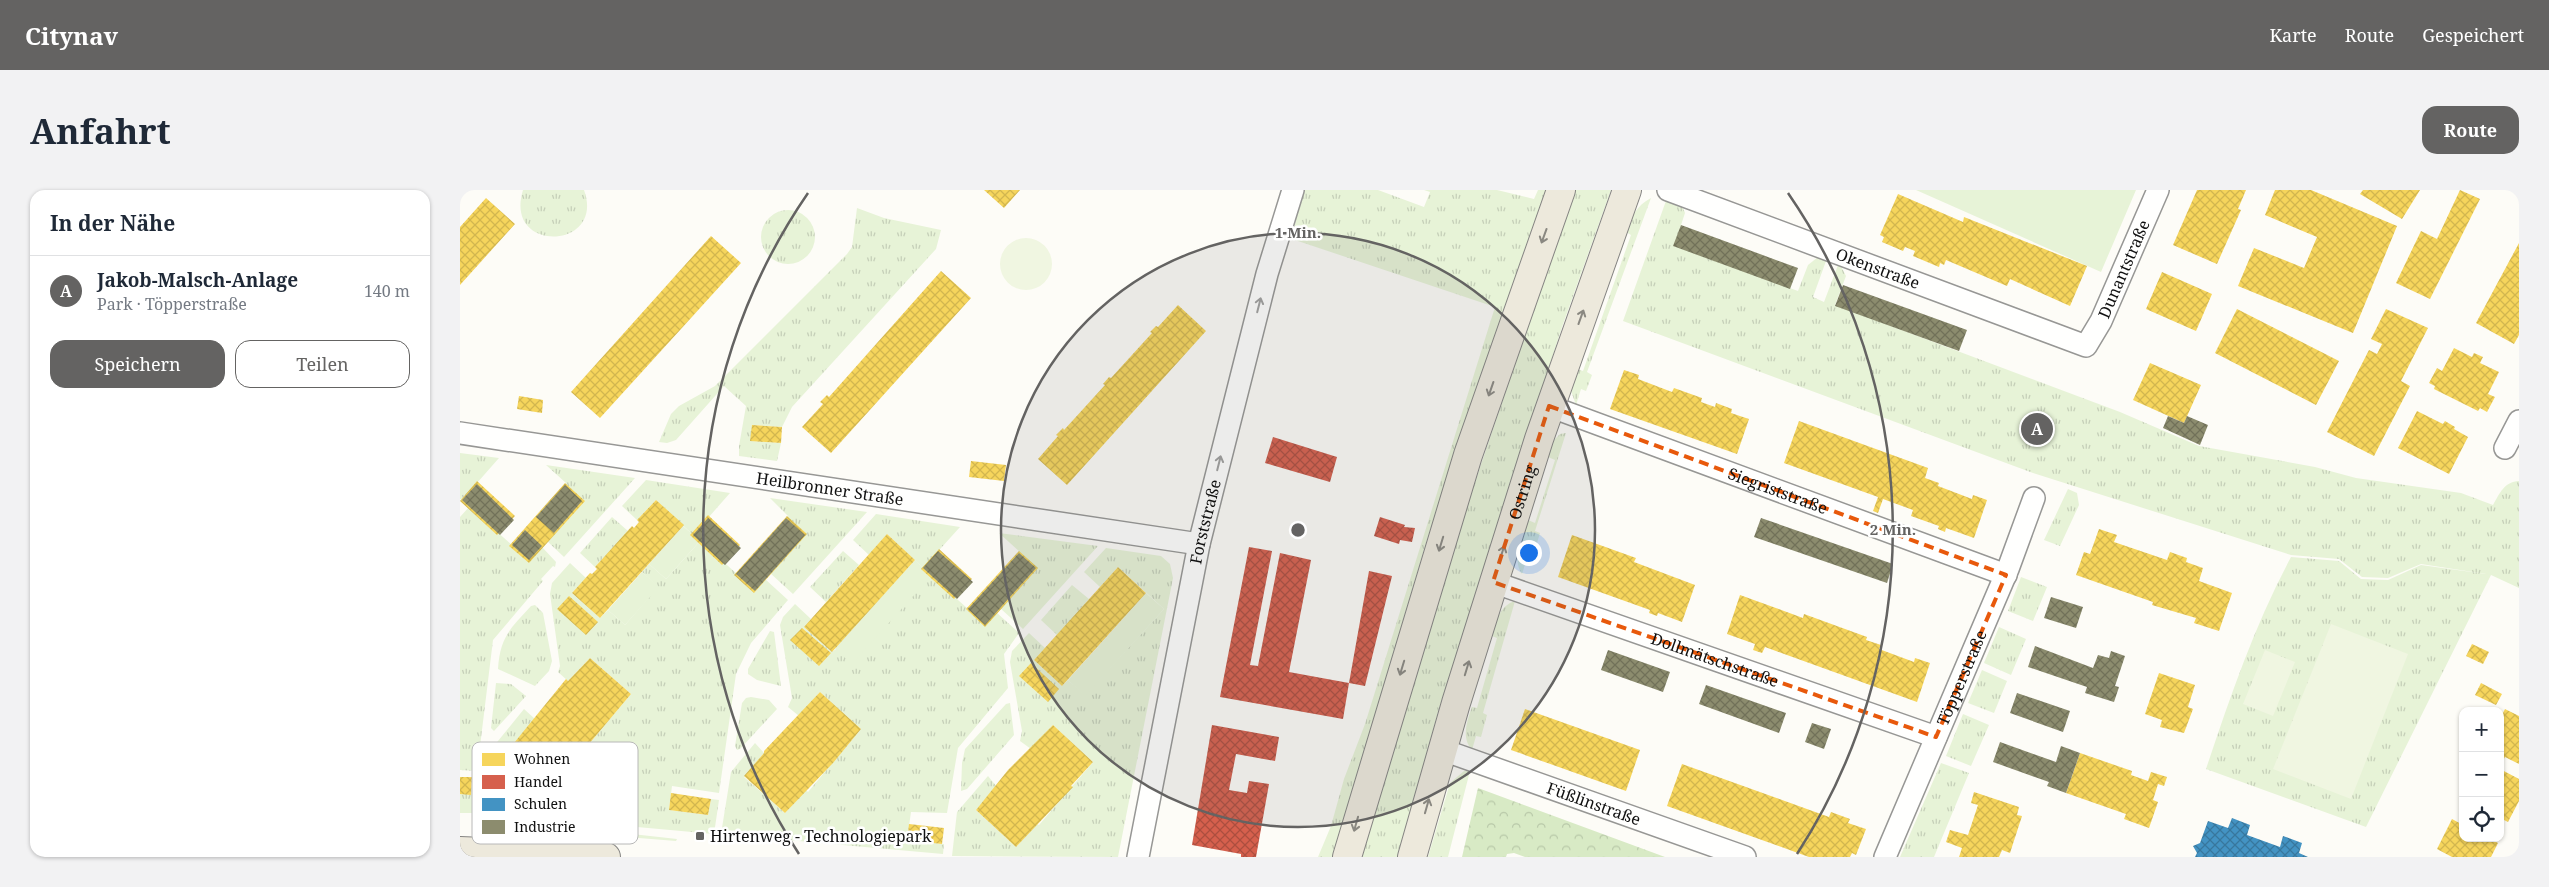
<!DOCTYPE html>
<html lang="de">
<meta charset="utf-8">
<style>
:root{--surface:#fff;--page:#f2f2f3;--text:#1f2937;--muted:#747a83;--line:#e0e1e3;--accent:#646362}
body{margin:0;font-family:"Noto Serif",serif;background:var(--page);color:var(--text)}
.controls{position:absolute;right:15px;bottom:15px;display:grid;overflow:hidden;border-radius:10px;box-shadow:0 1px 4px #0004}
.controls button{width:45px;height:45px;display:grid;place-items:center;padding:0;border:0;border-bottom:1px solid var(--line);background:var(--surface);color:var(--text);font:25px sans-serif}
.you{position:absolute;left:1068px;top:362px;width:18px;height:18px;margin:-12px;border:4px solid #fff;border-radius:50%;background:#1a73e8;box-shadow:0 0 0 8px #1a73e833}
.badge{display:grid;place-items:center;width:32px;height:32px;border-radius:50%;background:var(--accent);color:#fff;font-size:16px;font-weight:700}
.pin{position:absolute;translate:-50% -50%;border:2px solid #fff;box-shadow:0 1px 5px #0006}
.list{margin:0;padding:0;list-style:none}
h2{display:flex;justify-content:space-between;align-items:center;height:65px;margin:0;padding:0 20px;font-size:21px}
h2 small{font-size:16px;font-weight:400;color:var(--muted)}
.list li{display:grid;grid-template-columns:32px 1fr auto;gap:15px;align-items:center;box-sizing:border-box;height:70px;padding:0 20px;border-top:1px solid var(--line)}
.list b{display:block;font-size:19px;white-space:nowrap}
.list p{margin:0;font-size:16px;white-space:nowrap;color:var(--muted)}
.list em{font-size:16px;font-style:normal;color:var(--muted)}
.actions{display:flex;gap:10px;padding:15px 20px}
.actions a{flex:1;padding:11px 0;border:1px solid var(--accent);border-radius:15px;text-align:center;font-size:18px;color:var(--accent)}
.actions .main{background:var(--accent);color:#fff}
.icon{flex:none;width:28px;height:28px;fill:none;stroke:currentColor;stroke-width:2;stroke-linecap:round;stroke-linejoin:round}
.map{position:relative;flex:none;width:2059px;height:667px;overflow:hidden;border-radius:15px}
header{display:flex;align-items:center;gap:30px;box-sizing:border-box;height:70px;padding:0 25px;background:var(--accent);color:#fff}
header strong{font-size:24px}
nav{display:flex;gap:28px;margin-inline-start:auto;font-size:18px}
.intro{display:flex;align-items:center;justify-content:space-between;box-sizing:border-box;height:120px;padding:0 30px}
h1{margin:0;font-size:35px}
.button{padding:12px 22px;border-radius:15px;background:var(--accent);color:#fff;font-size:18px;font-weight:700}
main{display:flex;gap:30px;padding:0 30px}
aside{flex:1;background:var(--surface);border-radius:15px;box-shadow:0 1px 4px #0004}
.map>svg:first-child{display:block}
.grass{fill:url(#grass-tufts)}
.forest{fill:url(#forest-crowns)}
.garden{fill:#e7f3d7}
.pitch{fill:#f0f6e1}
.homes{fill:url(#homes-cross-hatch)}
.shops{fill:url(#shops-cross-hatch)}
.schools{fill:url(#schools-cross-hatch)}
.industry{fill:url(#industry-cross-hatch)}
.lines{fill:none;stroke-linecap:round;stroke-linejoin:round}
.street-casing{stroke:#979795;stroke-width:24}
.primary-casing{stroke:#858482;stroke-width:30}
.street{stroke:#fffffe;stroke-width:21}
.primary{stroke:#ede9dc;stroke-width:28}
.oneway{stroke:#8a8881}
.oneway2{stroke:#a0a09f}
.marked{fill:none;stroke:#e8590c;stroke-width:4;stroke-dasharray:10 6;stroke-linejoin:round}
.ring{fill:none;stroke:#646362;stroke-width:2.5}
.poi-dot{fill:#646362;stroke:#fff;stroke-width:2}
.labels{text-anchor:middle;stroke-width:5;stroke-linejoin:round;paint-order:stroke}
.street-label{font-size:16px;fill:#111;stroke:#fff}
.poi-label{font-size:16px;fill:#111;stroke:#fff;text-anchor:start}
.key{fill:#fff;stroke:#b8b8b8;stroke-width:1}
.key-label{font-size:14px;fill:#111}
.centre{fill:#646362;stroke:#fff;stroke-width:2.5}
.ring-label{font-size:15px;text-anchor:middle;font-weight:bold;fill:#646362;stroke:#fff;stroke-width:5;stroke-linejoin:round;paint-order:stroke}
</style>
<header>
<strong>Citynav</strong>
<nav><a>Karte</a><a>Route</a><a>Gespeichert</a></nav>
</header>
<div class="intro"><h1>Anfahrt</h1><a class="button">Route</a></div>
<main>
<aside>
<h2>In der Nähe<small></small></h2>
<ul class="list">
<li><span class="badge">A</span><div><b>Jakob-Malsch-Anlage</b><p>Park · Töpperstraße</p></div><em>140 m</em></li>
</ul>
<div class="actions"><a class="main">Speichern</a><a>Teilen</a></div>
</aside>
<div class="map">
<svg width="2059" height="667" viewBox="0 0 2059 667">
<defs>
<pattern id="grass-tufts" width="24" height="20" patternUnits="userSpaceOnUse" patternTransform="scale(1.25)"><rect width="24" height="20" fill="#e7f3d7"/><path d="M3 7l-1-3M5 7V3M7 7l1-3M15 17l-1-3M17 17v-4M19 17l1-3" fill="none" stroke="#c5cfb8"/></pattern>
<pattern id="forest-crowns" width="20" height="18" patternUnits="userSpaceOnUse" patternTransform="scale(1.25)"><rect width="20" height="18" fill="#d8eac5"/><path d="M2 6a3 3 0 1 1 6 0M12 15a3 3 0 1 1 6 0" fill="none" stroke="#b8c8a8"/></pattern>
<pattern id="homes-cross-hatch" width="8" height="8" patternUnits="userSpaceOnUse" patternTransform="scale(1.25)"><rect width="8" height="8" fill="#f6d55c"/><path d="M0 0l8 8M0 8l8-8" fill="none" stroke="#d2b64f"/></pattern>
<pattern id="shops-cross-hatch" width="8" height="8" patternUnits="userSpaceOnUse" patternTransform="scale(1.25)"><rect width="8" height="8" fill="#d6604d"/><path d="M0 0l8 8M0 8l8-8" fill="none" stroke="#ac4e3f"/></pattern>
<pattern id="schools-cross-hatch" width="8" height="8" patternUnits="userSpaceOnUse" patternTransform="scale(1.25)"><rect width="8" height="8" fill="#4393c3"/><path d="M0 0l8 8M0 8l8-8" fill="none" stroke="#37779d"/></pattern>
<pattern id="industry-cross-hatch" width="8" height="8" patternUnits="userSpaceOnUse" patternTransform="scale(1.25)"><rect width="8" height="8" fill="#8c8c6e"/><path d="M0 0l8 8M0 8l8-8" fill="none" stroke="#717159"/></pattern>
</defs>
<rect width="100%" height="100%" fill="#fdfcf7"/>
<path class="grass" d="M63,0H124C146,60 43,64 63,0Z
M842,0H918L964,17L970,2L964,0H1037L1074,9L1078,0H1087L968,346L873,667H858L871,636L884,589L905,534L1035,117L832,49Z
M1114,0H1151L1102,137L978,522L939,667H902L956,477L1010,307Z
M1191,8L1127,182L1132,185L1126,201L1121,199L1116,215L1111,201L1117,179L1123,181L1171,45L1166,42C1170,28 1177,15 1191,8Z
M1207,8L1221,13L1225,23L1214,56L1338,101L1348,75L1358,67L1366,71L1353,107L1364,112L1378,75L1381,76L1386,86L1375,115L1660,222L1739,256L1855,277L1896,288L2001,303L2033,315C2040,303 2044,292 2059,291V398L2031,385L1906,637L1746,579C1770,507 1795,434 1831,367L1879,371L1901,389L1928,390L1961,375L2026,384L1961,374L1928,388L1902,387L1879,369L1831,365L1573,283L1163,131Z
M397,18L424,28L481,40L476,59L332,217L322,237L292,235L291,251L321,253L317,271L279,266V256L286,216L264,196L216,250L207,253L199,252L211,224L219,216L255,196L387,64L392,57Z
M301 47a27 27 0 1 1 54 0a27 27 0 1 1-54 0Z
M1106,243L1075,341L1080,343L1073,366L1068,365L1062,384C1051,368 1063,347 1068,330L1075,333L1095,270L1088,267L1093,251L1100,244Z
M0,263L39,268L2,310L0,309Z
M86,275L175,288L104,367L87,351L106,293Z
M186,290L270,303L233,345L196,310L177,330L162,316Z
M1608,299L1617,303L1619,315L1600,356L1584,350Z
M310,308L407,322L333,404L310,383L328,326Z
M9,317L69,370L82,357L96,372L95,377L93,376L81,389L83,391L33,450L17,581L0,580V327Z
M416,324L500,337L463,378L427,344L409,365L393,350Z
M152,327L168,341L135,377L120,363Z
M539,343L638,356L563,439L540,418L560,362Z
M240,351L295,400L305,389L328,410L291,453L276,484L259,603L212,596L209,620L248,625L251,609L259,610L254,644L24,623L29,562L64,519L75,529L54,553L95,590L116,566L118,567L171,504L130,468L108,491L98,482L100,476L90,404L92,393L110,373L126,388L112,403L140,428L148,420L165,435L198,397L182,382L189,374L206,389Z
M646,358L701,366L710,374L713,388L658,667L492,666L497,622L528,586L537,597L516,620L556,657L577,634L579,635L633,572L593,535L571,559L560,551L562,541L550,472L552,461L569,443L585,458L574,470L602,496L608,490L625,505L704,419L658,377L640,397L624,382Z
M383,361L399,375L366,412L350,397Z
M471,386L525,434L536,422L559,443L544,464L548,498L498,558L487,623L451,622L447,650L484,654L483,664L261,644L271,582L295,553L304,563L284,587L325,623L346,600L348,602L401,539L360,502L339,526L328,517L332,508L320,435L323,427L335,414L351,429L344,437L372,462Z
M1561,387L1587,397L1573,431L1548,421Z
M612,395L629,409L597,445L581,430Z
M1055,411L1023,523L1027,525L1021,547L1016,546L1012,560C1001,548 1007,531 1012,517L1017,518L1037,448L1032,446C1036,432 1039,416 1055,411Z
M75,415L83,423L92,471L89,481L75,496L38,479C40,447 50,439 71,416Z
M1539,437L1566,449L1551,485L1524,473Z
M310,441L314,442L321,496L297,490L288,484V479Z
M1522,480L1547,491L1534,523L1508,513Z
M36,493L51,494L66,506L34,541L31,538Z
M291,507L309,510L317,519L280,559L277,560L275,556L282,513L286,508Z
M550,513L554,545L507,599L501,601L502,573L505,559L546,514Z
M1503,524L1529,535L1511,576L1486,566Z
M1481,573L1509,583L1474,667H1440Z
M1004,581H1010L988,667H968L990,593Z
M12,587H16L15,623H0V604H11Z
M41,634L136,640L217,649L216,651L41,637Z"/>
<path class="forest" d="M1018,598L1205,667H1065L1054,663L1047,664L1046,667H1002Z"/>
<path class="garden" d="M1456,0H1676L1641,82Z
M223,336L240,351L206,389L189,374Z
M455,370L471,386L392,474L375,458Z
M182,382L199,397L165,435L148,420Z
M686,403L704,419L625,506L608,490Z"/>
<path class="pitch" d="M540 74a26 26 0 1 1 52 0a26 26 0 1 1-52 0Z
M1871,434L1948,464L1891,609L1813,579Z
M1805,460L1835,472L1813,526L1783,514Z"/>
<path class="homes" d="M524,0H560L544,18Z
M1737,0H1786L1778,19L1781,20L1757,74L1713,55Z
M1815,0H1851L1937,36L1893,143L1778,96L1794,58L1844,78L1857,47L1805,25Z
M1903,0H1960L1942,29L1900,4Z
M2000,0L2020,9L1970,109L1936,93L1961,41L1977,49Z
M1438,4L1503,32L1504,27L1627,76L1610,116L1550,89L1547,96L1486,70L1484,75L1480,73L1479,77L1453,66L1455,61L1445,57L1443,61L1422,52L1424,47L1420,45Z
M26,8L55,34L0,95V37Z
M251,46L281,73L140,228L111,202Z
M2059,53V145L2054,154L2016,133Z
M481,81L511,108L371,263L342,237L363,214L360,212L367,205L369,207Z
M1702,82L1752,104L1736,141L1686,119Z
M718,115L746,141L607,295L578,269L598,246L596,245L603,238L604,240L645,195L643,194L649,187L651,188L692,143L690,142L696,136L698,137Z
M1777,119L1879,171L1856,215L1755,163Z
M1926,119L1968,138L1941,191L1950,196L1914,266L1867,242L1909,160L1917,164L1922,154L1911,149Z
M1994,158L2012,167L2014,163L2023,167L2020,173L2039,182L2028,204L2035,207L2027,222L2020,218L2018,221L1974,199L1975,196L1969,193L1977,178L1982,181Z
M1690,173L1741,195L1724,233L1673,210Z
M1164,180L1179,185L1178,189L1212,202L1214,198L1242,208L1241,212L1255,217L1256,213L1272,219L1271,223L1289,229L1277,264L1150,219Z
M59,206L83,210L82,223L57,219Z
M1957,221L1983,234L1985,231L1995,237L1994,239L2008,247L1989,284L1938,258Z
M1339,231L1468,278L1465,288L1479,293L1478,296L1512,309L1513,305L1527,310L1514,348L1486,338L1485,342L1478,339L1479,336L1451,326L1453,320L1423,309L1418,323L1413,321L1418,307L1324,273Z
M292,235L322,237L321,253L290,251Z
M511,271L546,275L544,291L509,287Z
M17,291L55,326L37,345L0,311Z
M105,293L125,311L69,373L49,356Z
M196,310L224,335L140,428L112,403L130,383L132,384L137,379L135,377L172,336L174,338L179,332L177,330Z
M248,325L280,355L262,375L230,345Z
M327,326L347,344L294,403L274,385Z
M1639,339L1657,345L1654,352L1707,370L1710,362L1727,368L1726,372L1743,378L1739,391L1772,403L1759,441L1734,433L1736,428L1692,415L1693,412L1616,385L1624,362L1630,364Z
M427,344L455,370L372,462L344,437Z
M1112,345L1176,368L1174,372L1235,395L1222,432L1198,423L1197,426L1189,423L1190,420L1098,387Z
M479,359L512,389L494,409L461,379Z
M559,361L578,378L525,437L506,419Z
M658,377L686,403L602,496L574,470Z
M1280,405L1343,428L1344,424L1407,447L1406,450L1421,455L1419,459L1454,472L1455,468L1470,473L1457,512L1305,457L1302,463L1293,460L1295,454L1267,444Z
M109,406L138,432L126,445L97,419Z
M342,438L371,463L359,476L330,450Z
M2012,454L2029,462L2023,474L2006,466Z
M130,468L171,504L118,567L116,566L95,590L54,553L106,489L108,491Z
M571,473L599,499L588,512L559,486Z
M1699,483L1735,495L1728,517L1733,519L1724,543L1700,537L1702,530L1685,524Z
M2021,493L2042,504L2036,515L2015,505Z
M360,502L401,539L373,573L325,623L284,586L304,563V561Z
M1065,519L1180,560L1166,601L1051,560Z
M2045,519L2059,526V574L2045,567L2040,576V521L2043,523Z
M593,535L633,572L611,596L613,597L556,657L516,620L548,580Z
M1620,563L1672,581L1671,585L1688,591L1691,582L1707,587L1704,596L1698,594L1693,610L1698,612L1689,638L1664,629L1666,624L1606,603Z
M1222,574L1369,627L1371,622L1390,629L1388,633L1406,639L1396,665L1392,663L1390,667H1349L1207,616Z
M2040,579L2059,589V611L2048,632L2040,628Z
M0,587H12L11,605L0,604Z
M1514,602L1559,617L1557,625L1562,626L1550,663L1542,660L1539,667H1499L1502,658L1486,652L1490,640L1508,645L1518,615L1511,613Z
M211,603L251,609L248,625L209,620Z
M1992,629L2003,635V648H2029L2038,653L2031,667H1992L1977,659Z
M449,634L484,638L482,654L447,650Z"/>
<path class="shops" d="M813,247L877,267L870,292L805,273Z
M920,327L945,335L944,337L955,338L952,352L940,350L939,354L914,346Z
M789,357L812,361L790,475L798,476L820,363L851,370L829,482L889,493L883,529L760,507Z
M909,381L932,386L905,496L889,493Z
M752,535L819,547L815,571L776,564L769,600L787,603L789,591L809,594L796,667H781V664L732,655Z"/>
<path class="schools" d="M1772,628L1790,635L1787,645L1820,657L1823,646L1842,653L1839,663L1848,667H1735L1737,663L1733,656L1740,653L1748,631L1768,638Z"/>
<path class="industry" d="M1221,35L1338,78L1330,99L1213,56Z
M1383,95L1507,140L1499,161L1375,116Z
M1708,226L1724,233L1727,226L1748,235L1740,255L1703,238Z
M17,294L54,330L40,345L2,310Z
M105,295L122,311L94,343L76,327Z
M248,328L281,358L265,375L233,345Z
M326,328L345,345L295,401L276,384Z
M1301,328L1433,374L1427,393L1294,347Z
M65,340L82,356L69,370L52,355Z
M478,361L513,392L497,409L463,378Z
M559,363L576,378L525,435L508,419Z
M1591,407L1623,417L1616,438L1584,428Z
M1575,456L1633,478L1638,465L1649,468L1651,461L1665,466L1655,496L1659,497L1654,512L1625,503L1627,497L1568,477Z
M1148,460L1210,482L1203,502L1141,480Z
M1246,495L1326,523L1319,543L1239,514Z
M1557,503L1610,521L1603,542L1550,523Z
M1352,533L1371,539L1364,559L1345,552Z
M1540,552L1596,572L1601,556L1620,563L1606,603L1587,596L1589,592L1533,572Z"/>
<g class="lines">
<g class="street-casing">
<g id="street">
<path id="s1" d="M1208,0L1626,156L1641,131L1698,0"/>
<path id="s2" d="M1089,216L1546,385"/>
<path id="s3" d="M0,243L739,354"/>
<path d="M2045,258L2059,231"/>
<path id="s4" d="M1033,392L1476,547"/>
<path id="s5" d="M983,560L1285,667"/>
<path id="s6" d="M678,667L739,354L807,84L833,0"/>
<path id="s7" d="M1425,667L1548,379L1574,308"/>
</g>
</g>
<g class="primary-casing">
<g id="primary">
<path d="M0,661L146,667"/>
<path d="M887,667L1008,265L1101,0"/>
<path id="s8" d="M952,667L996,513L1079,249L1167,0"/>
</g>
</g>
<use href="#street" class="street"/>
<use href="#primary" class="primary"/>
</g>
<defs><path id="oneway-shaft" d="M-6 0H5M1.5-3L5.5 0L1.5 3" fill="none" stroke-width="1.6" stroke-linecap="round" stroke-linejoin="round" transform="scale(1.25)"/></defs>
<g class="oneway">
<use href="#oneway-shaft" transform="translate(1084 46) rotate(110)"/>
<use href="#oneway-shaft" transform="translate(1121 127) rotate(-70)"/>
<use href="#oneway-shaft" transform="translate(1031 199) rotate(109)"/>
<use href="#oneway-shaft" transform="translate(981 354) rotate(107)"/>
<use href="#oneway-shaft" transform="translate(1042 363) rotate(-72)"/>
<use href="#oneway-shaft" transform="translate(942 478) rotate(107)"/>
<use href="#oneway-shaft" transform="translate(1007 478) rotate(-73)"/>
<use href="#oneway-shaft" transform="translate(967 616) rotate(-74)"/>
<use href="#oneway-shaft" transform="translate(896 634) rotate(106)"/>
</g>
<g class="oneway2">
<use href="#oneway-shaft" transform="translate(799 115) rotate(-76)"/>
<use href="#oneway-shaft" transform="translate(759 273) rotate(-76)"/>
</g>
<path class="marked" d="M1089,216L1546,385L1476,547L1033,392Z"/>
<circle cx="838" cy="340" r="297" fill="#646362" fill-opacity=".12"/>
<g class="ring">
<circle cx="838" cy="340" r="297"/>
<path d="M339 664A595 595 0 0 1 348 3M1328 3A595 595 0 0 1 1337 664"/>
</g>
<rect class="poi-dot" x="235" y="641" width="10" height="10" rx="2.5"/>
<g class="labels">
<g class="street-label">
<text dy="6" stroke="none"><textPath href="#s1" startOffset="224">Okenstraße</textPath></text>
<text dy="6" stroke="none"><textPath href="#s1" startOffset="532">Dunantstraße</textPath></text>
<text dy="6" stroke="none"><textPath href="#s3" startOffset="374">Heilbronner Straße</textPath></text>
<text dy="6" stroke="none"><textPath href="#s2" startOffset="244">Siegriststraße</textPath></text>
<text dy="6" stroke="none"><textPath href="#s8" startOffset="381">Ostring</textPath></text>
<text dy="6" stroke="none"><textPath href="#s6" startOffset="342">Forststraße</textPath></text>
<text dy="6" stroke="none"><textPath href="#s4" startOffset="235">Dollmätschstraße</textPath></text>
<text dy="6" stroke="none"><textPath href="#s7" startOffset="195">Töpperstraße</textPath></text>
<text dy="6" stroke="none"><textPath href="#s5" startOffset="160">Füßlinstraße</textPath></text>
</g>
<g class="poi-label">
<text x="250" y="652">Hirtenweg - Technologiepark</text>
</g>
</g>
<rect x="12" y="552" width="166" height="102" rx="8" class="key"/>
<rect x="22" y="563" width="23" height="13" fill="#f6d55c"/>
<rect x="22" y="585" width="23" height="14" fill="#d6604d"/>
<rect x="22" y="608" width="23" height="13" fill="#4393c3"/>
<rect x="22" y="630" width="23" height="14" fill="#8c8c6e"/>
<g class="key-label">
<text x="54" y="574">Wohnen</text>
<text x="54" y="597">Handel</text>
<text x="54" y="619">Schulen</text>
<text x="54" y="642">Industrie</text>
</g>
<circle cx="838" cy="340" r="8" class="centre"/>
<g class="ring-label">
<text x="838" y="48">1 Min.</text>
<text x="1433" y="345">2 Min.</text>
</g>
</svg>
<div class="controls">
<button>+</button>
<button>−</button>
<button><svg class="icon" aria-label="locate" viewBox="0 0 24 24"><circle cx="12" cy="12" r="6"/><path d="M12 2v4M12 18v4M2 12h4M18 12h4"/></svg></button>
</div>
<div class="you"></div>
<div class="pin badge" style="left:1577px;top:239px">A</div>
</div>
</main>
